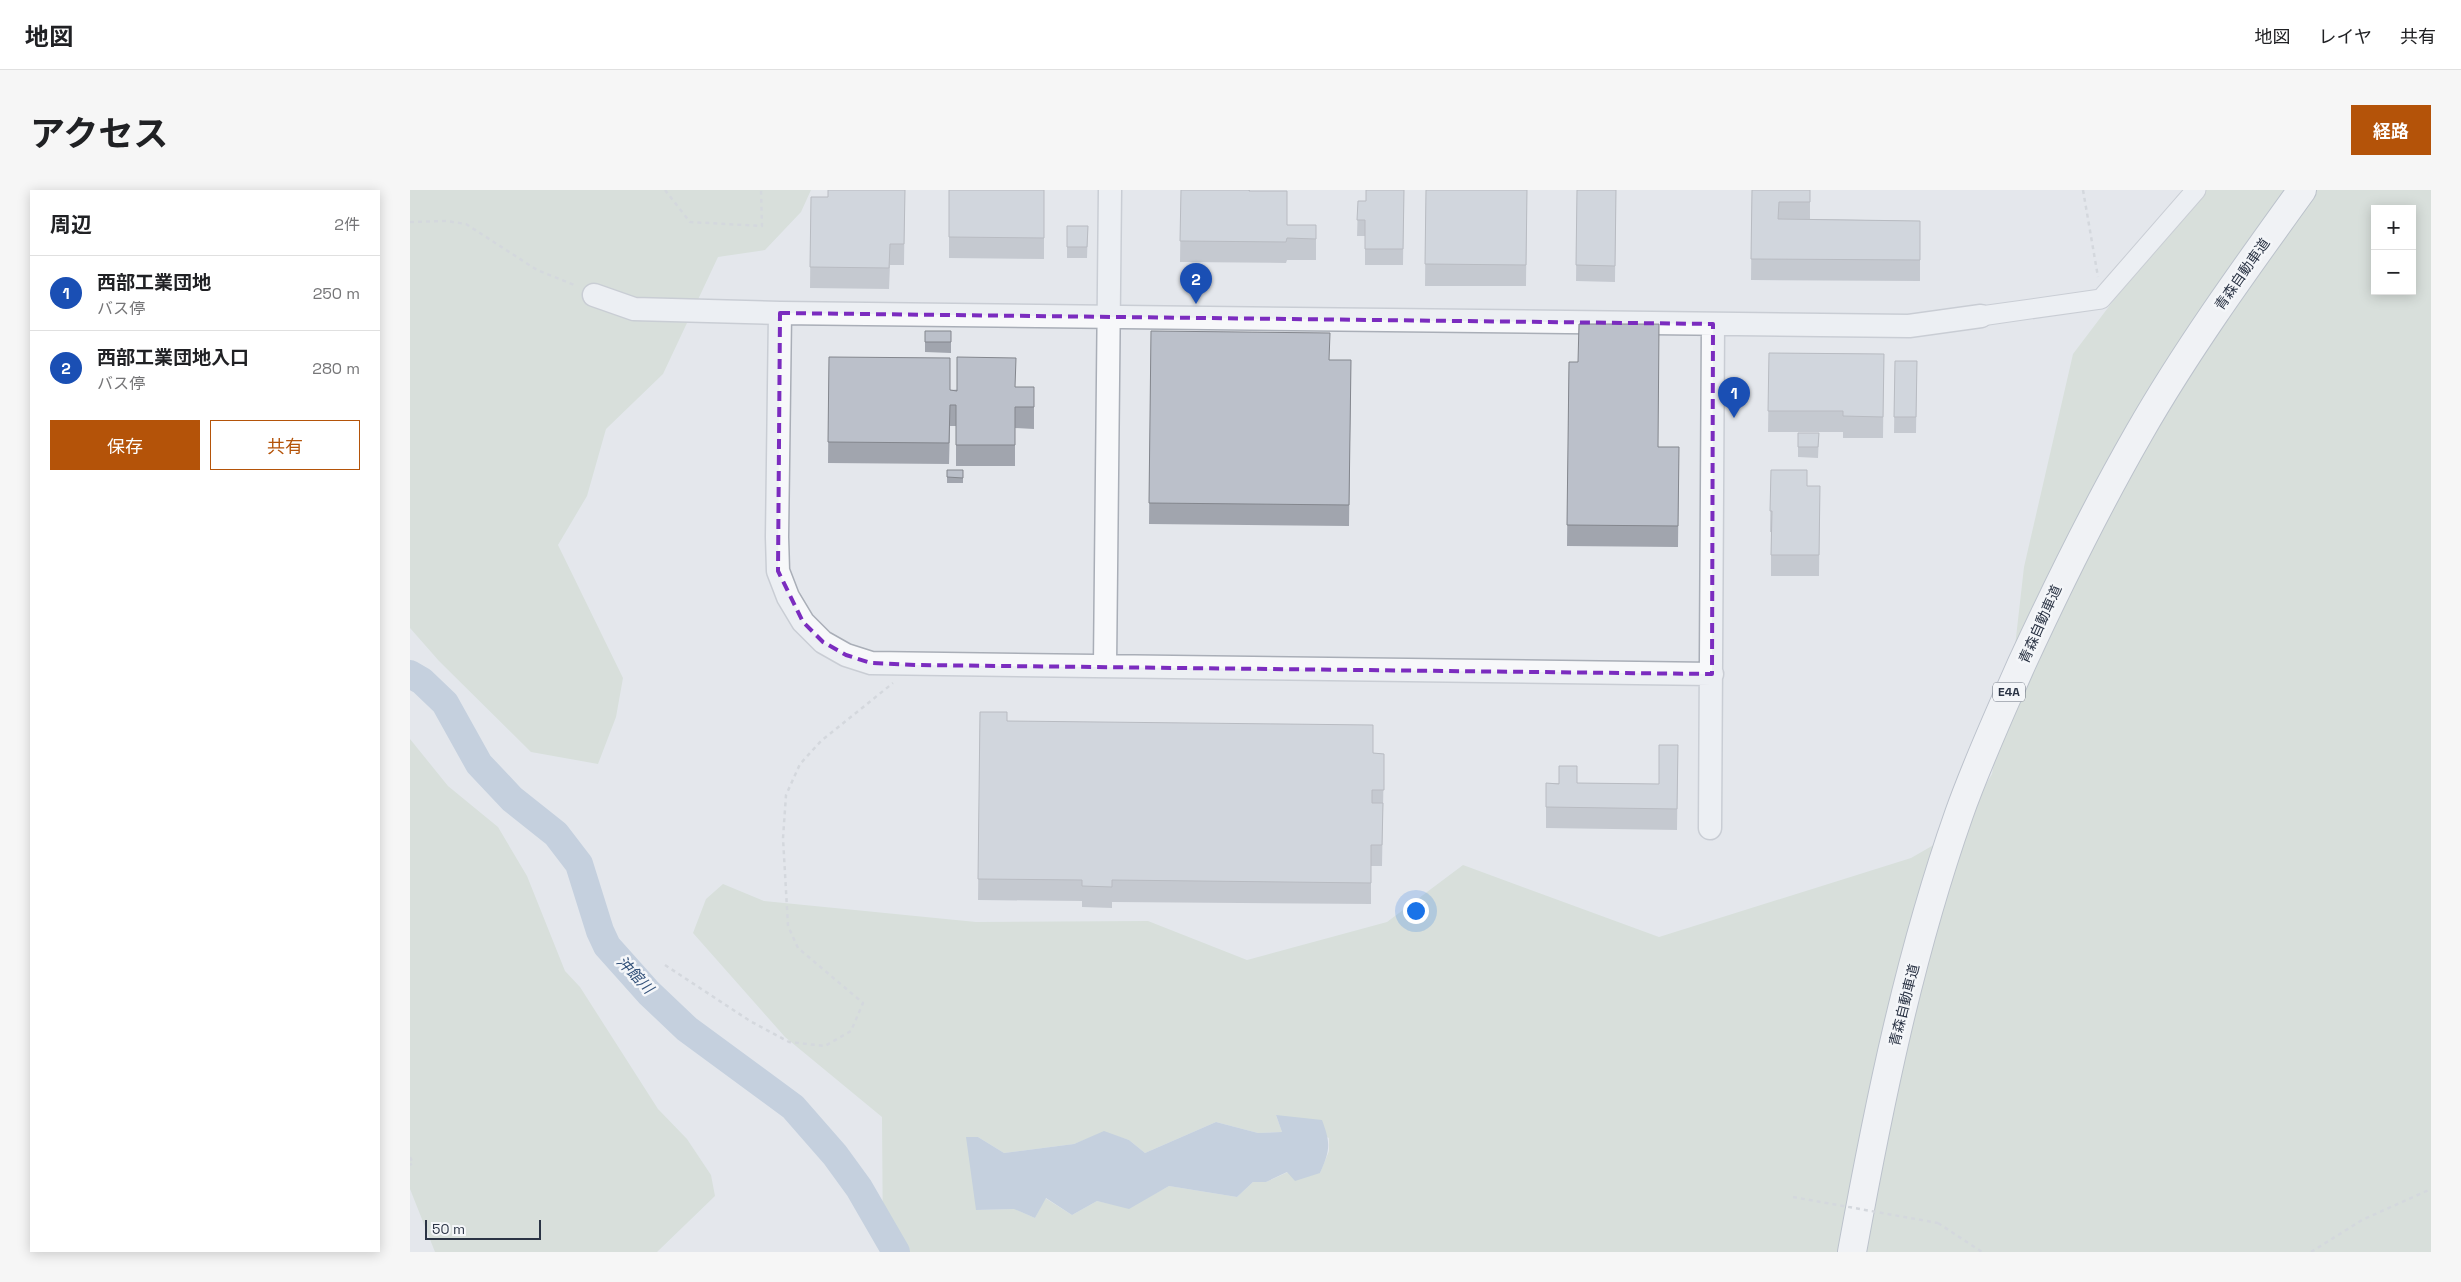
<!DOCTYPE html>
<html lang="ja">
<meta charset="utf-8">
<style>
:root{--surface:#fff;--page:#f6f6f6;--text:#202124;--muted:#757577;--line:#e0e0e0;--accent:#b45309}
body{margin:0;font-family:"Space Grotesk","Noto Sans JP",sans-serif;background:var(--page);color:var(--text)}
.controls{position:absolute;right:15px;top:15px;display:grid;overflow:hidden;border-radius:0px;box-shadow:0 2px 12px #0003}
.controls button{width:45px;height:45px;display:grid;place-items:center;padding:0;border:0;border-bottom:1px solid var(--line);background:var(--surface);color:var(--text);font:25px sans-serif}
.scale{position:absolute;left:15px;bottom:12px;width:116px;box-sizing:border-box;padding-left:5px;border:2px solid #2b3445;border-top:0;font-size:14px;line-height:18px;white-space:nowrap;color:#2b3445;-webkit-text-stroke:4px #f4f6f9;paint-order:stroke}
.you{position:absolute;left:1005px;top:720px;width:18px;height:18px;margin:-12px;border:4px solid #fff;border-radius:50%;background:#1a73e8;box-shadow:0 0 0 8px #1a73e833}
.badge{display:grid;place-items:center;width:32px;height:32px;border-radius:50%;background:var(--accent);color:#fff;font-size:16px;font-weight:700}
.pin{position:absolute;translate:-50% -41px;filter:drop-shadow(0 1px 2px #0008)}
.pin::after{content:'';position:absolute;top:26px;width:18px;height:15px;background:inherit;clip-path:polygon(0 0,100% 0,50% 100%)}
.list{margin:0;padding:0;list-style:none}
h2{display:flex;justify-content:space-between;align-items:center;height:65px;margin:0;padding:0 20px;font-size:21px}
h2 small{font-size:16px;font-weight:400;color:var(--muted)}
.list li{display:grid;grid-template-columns:32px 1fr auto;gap:15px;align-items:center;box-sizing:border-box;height:75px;padding:0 20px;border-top:1px solid var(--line)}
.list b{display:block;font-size:19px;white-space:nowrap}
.list p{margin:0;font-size:16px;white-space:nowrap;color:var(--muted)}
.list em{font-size:16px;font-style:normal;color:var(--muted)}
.actions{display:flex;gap:10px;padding:15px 20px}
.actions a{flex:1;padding:11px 0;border:1px solid var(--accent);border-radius:0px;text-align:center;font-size:18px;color:var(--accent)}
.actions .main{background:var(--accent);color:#fff}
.map{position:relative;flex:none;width:2021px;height:1062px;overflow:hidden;border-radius:0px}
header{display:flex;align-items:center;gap:30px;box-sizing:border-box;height:70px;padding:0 25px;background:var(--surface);border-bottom:1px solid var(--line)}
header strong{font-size:24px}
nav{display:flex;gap:28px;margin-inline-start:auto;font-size:18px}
.intro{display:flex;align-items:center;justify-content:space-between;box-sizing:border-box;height:120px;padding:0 30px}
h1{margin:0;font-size:35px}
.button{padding:12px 22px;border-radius:0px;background:var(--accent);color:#fff;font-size:18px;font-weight:700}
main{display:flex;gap:30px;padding:0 30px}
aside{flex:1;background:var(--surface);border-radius:0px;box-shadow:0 2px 12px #0003}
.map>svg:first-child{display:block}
.green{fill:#c9d6c5;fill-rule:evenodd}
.water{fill:#9fb4cc}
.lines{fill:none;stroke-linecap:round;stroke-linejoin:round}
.river{stroke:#9fb4cc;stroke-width:28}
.minor-casing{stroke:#a9aeb7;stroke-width:21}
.tertiary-casing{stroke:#a9aeb7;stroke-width:25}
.motorway-casing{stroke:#8b94a3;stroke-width:30}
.path{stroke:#c2c5cb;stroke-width:2.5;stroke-dasharray:4 4;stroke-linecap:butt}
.minor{stroke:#f7f8fa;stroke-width:19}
.tertiary{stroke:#f7f8fa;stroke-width:22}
.motorway{stroke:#fff;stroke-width:28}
.path-bridge{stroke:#c2c5cb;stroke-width:2.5;stroke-dasharray:4 4;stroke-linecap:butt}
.wall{fill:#a1a5ae}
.building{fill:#bbc0ca;stroke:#83868d}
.marked{fill:none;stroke:#7b2cbf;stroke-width:4;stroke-dasharray:10 6;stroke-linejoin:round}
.labels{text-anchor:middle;stroke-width:5;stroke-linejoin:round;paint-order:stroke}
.shield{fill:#f4f6f9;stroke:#676e7b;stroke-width:1}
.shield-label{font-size:12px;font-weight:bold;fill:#2b3445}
.street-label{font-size:14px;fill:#2b3445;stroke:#f4f6f9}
.water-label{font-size:15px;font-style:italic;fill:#34527a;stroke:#f4f6f9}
</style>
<header>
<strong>地図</strong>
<nav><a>地図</a><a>レイヤ</a><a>共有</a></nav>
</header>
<div class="intro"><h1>アクセス</h1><a class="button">経路</a></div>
<main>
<aside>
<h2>周辺<small>2件</small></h2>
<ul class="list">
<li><span class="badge" style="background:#1a4fb4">1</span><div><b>西部工業団地</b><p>バス停</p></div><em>250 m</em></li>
<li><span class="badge" style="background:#1a4fb4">2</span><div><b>西部工業団地入口</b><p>バス停</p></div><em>280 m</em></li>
</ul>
<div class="actions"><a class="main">保存</a><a>共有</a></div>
</aside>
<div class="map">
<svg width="2021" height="1062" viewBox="0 0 2021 1062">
<rect width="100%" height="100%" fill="#e4e7ec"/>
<path class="green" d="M0,0H401L391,22L355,60L308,67L253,184L196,239L177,306L148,355L213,488L206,527L188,574L121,562L29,471L0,438Z
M1787,0H2021V1062H473L472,927L375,847L283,743L296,709L313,694L354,711L566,732L738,731L837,770L977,732L1053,675L1249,747L1501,668L1548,641L1582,584L1604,465L1614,377L1663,164ZM1965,19H2002V101H1965ZM866,925L919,948V961L910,983L878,982L856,992H843L827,1007L759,996L719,1018L687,1011L662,1025L635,1008L625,1028L605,1019L566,1020L568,947L594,963L664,954L694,942L719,950L735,963L806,932L848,943L872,942Z
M0,549L38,596L88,637L117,686L155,781L170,797L248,919L277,949L301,985L305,1006L247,1062H25L0,999Z"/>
<path class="water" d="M866,925L912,930C921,954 920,960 910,983L885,991L877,982L856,992H843L827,1007L759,996L719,1019L687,1011L662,1025L636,1008L625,1028L604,1019L566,1020L556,947H568L594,963L664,954L694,941L719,950L735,963L806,932L848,943L872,942Z"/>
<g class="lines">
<path class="river" d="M0,484L12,491L35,513L69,574L102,609L146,644L169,674L190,741L197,756L239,803L277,839L383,917L425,965L449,998L486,1062"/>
<g class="minor-casing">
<path id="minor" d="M1571,126L1691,109L1786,0"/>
</g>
<g class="tertiary-casing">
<path id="tertiary" d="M184,105L224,119L370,123L1499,136L1571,126
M370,123L367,347L368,381L378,407L393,432L413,452L436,465L461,473L1302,484
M695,475L700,0
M1300,638L1303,134"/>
</g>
<g class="motorway-casing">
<path id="motorway" d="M1442,1062C1469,914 1499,766 1549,624C1567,573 1590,523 1612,473C1648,395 1686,318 1729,243C1777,159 1835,79 1892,0"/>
</g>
<path class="path" d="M255,0L280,32L352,36L351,0
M1673,0L1688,87
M0,32L36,31L56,34L127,80L167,96
M255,775L340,831L379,852L415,856L441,841L453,813L388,758L378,736L373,648L376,605L390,574L411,551L483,493
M0,967L3,973L0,975
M1528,1033L1572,1062
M1901,1062L1952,1030L2021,999"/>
<use href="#minor" class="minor"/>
<use href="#tertiary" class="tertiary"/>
<use href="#motorway" class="motorway"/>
<path class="path-bridge" d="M1383,1007L1528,1033"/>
</g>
<path class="wall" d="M495,0L494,75H480L479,99L400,98L401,7H418Z
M539,0H634V69L539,68Z
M771,0H840V1L877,35H906V70H877L876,73L770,72Z
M994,0L993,75H955V46H947L948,11H956Z
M1016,0H1117L1116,96H1015Z
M1167,0H1206L1205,92L1166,91Z
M1342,0H1400V29L1510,31V91L1341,90Z
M657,36H678L677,68H657Z
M541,141V163L515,162V152Z
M741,141L920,170H941L939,336L739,334Z
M1359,163L1474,164L1473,248H1433V242H1358Z
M419,167L540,200L606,197H624V239L605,238V276H546V236H540L539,274L418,273Z
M1485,171H1507L1506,243H1484Z
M1159,172L1248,257H1269L1268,357L1157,356Z
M1388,243H1409L1408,268L1388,267Z
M537,280H553V293H537Z
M1361,280L1397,296H1410L1409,386H1361V342H1360Z
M570,522L597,531L963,563L974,564L972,676H961V714L702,712V718L672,717V711L568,710Z
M1268,555L1267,640L1136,638V593L1249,594Z"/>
<path class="building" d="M418,0H495L494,54H480L479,78L400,77L401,7H418Z
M539,0H634V48L539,47Z
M771,0H839V1H877V35H906V49L877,48L876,52L770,51Z
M956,0H994L993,59H955V30H947L948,11H956Z
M1016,0H1117L1116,75L1015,74Z
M1167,0H1206L1205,76L1166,75Z
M1342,0H1400V12H1369L1368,29L1510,31V70L1341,69Z
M657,36H678L677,57H657Z
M1169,134H1249L1248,257H1269L1268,336L1157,335L1159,172H1168Z
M515,141H541V152H515Z
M741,141L920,143L919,170H941L939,315L739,313Z
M1359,163L1474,164L1473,227L1433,226V221H1358Z
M419,167L540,168V200L547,201V167L606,168L605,197H624V217H605V255H546V215H540L539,253L418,252Z
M1485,171H1507L1506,227H1484Z
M1388,243H1409L1408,257H1388Z
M537,280H553V288L537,287Z
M1361,280H1397V296H1410L1409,365H1361L1362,321H1360Z
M570,522H597V531L963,535V563L974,564V600H962V613H973L972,655H961V693L702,690V697L672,696V690L568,689Z
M1249,555H1268L1267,619L1136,617V593L1149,594V576H1167V593L1249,594Z"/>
<path d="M0 0H2021V1062H0ZM370,123L1303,134L1302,484L506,475L461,473L436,465L413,452L393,432L368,381Z" fill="#e4e7ec" fill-opacity=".55" fill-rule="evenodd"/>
<path class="marked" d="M370,123L1303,134L1302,484L506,475L461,473L436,465L413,452L393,432L368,381Z"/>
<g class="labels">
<rect class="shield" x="1583" y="492.5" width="32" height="19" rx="4"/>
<g class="shield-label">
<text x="1599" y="506">E4A</text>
</g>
<g class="street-label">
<text transform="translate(1832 84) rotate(-55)" y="5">青森自動車道</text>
<text transform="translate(1630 434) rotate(-66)" y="5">青森自動車道</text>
<text transform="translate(1494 815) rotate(-76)" y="5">青森自動車道</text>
</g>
<g class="water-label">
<text transform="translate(225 785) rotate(46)" y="5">沖館川</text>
</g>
</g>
</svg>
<div class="controls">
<button>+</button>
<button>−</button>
</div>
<div class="scale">50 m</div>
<div class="you"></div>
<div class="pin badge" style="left:1324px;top:228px;background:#1a4fb4">1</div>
<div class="pin badge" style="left:786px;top:114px;background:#1a4fb4">2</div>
</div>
</main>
